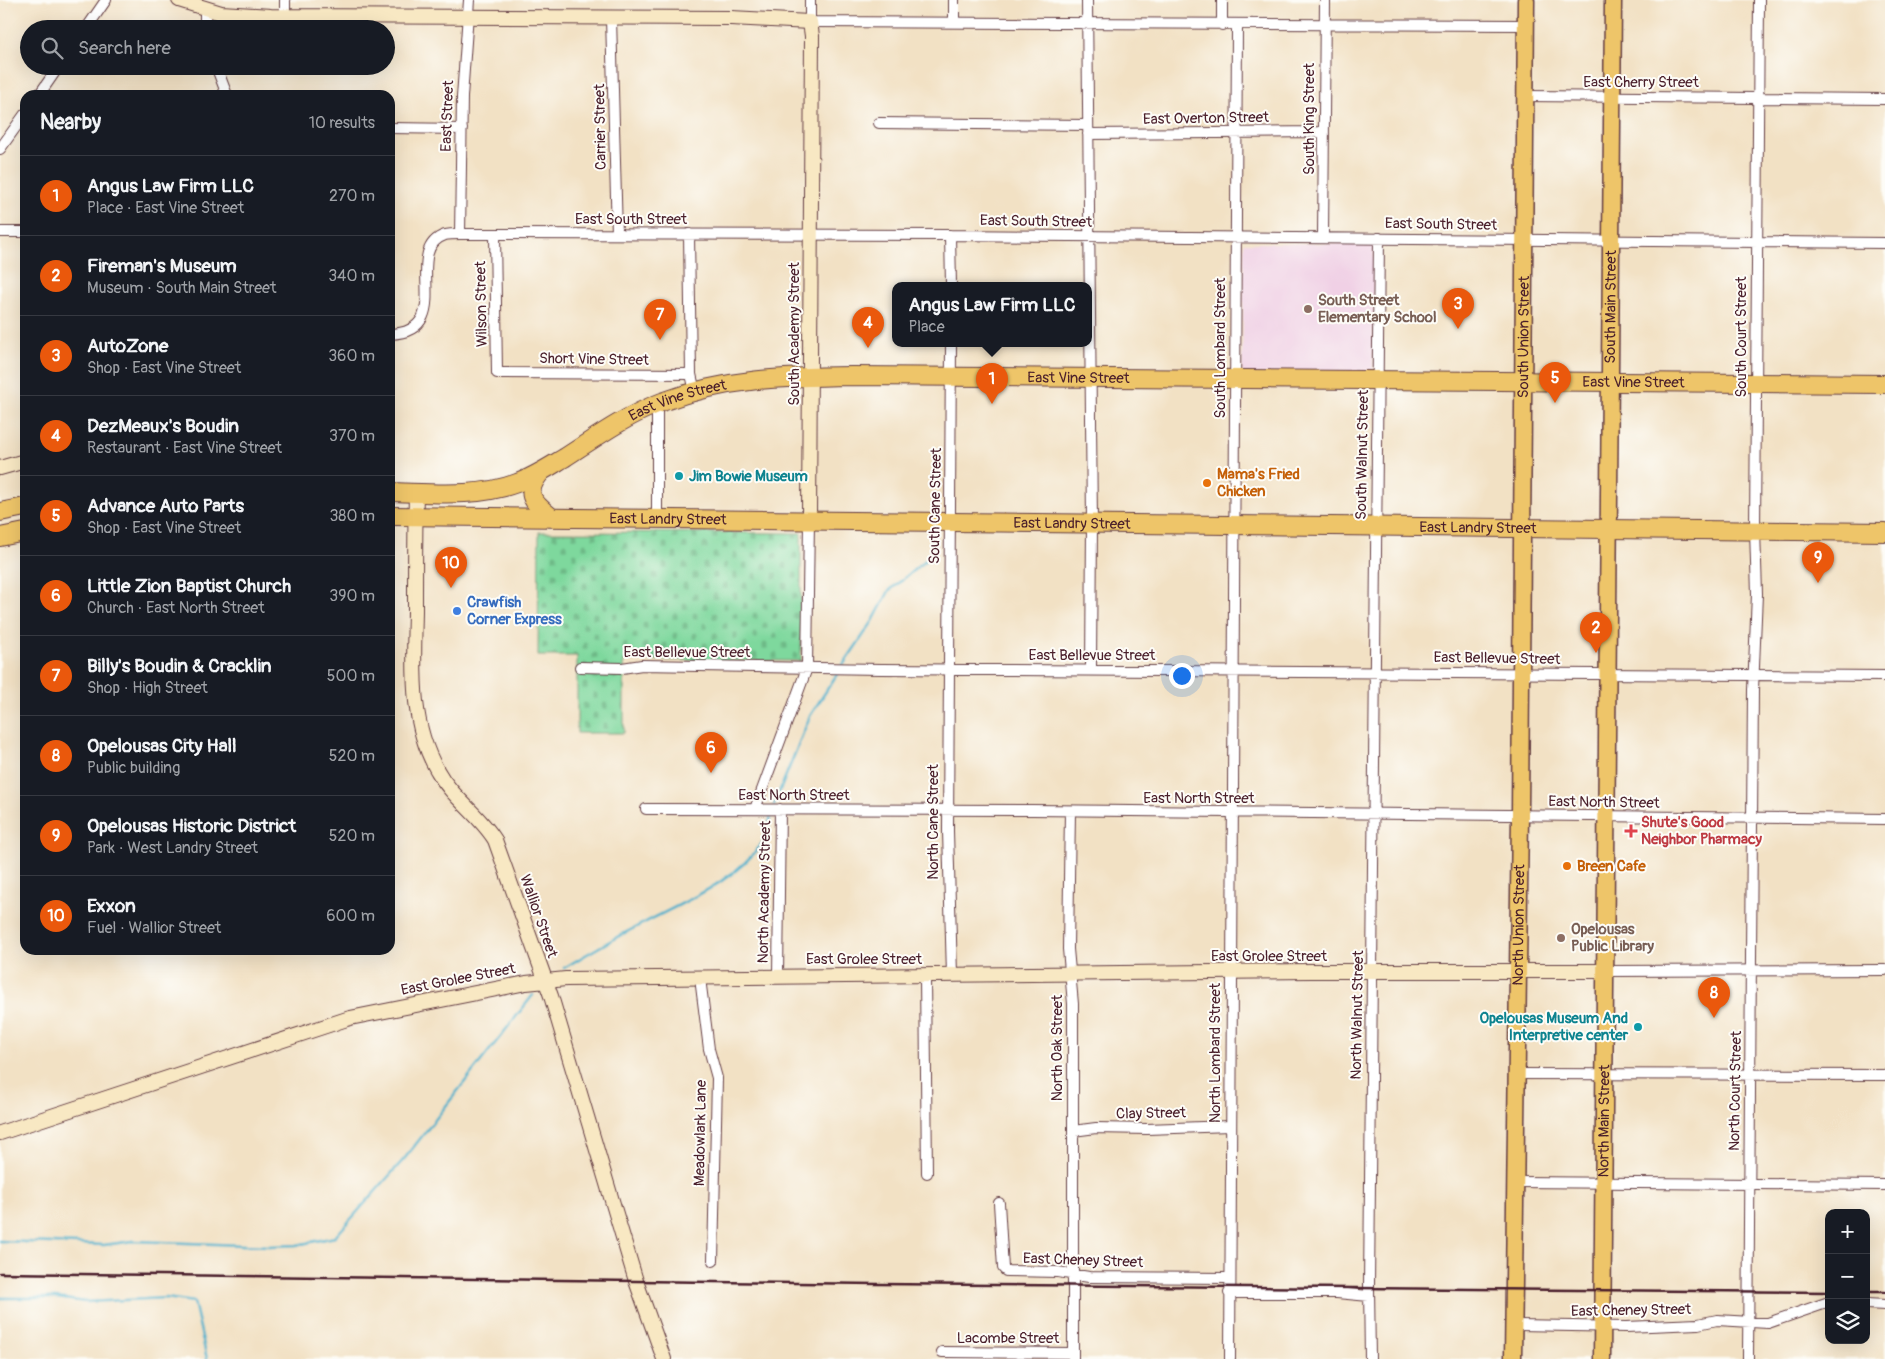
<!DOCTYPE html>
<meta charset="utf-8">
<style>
:root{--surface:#171b24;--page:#242831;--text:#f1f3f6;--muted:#9ea1a6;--line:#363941;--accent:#ea580c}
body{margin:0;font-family:Pangolin,sans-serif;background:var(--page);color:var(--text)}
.controls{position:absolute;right:15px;bottom:15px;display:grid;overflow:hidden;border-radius:10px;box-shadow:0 5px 20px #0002}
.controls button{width:45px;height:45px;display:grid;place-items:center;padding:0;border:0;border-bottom:1px solid var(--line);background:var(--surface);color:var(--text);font:25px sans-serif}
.you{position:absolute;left:1181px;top:675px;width:18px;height:18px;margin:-12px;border:4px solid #fff;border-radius:50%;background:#1a73e8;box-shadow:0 0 0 8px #1a73e833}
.badge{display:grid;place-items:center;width:32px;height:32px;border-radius:50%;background:var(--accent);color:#fff;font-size:16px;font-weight:700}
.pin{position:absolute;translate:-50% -41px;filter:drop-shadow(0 1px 2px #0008)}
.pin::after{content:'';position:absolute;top:26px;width:18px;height:15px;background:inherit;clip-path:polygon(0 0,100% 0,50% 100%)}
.popup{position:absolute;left:892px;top:282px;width:200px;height:65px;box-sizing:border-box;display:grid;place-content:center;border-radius:10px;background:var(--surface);filter:drop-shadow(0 1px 4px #0005);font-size:16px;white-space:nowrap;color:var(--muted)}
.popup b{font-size:19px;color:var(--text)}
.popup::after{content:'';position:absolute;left:50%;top:100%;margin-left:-10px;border:10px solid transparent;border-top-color:var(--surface)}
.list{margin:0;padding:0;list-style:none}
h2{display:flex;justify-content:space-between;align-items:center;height:65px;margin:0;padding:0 20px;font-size:21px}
h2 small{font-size:16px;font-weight:400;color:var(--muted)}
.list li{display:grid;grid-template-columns:32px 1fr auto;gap:15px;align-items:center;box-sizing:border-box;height:80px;padding:0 20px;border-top:1px solid var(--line)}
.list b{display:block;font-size:19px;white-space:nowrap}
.list p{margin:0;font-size:16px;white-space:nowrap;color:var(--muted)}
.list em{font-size:16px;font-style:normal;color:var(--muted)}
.icon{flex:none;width:28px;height:28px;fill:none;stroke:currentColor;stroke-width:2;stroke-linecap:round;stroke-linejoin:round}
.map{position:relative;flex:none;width:1885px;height:1359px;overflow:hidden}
.search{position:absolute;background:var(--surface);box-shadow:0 5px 20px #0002;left:20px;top:20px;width:375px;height:55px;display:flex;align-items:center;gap:12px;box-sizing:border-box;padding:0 18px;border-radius:28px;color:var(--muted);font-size:19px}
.panel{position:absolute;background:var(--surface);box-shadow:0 5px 20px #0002;left:20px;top:90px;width:375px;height:865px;border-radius:15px}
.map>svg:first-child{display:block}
.built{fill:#f0d0e5}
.cemetery{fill:url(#cemetery-stones);stroke:#647c64}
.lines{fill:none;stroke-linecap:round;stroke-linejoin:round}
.stream{stroke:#4db0cc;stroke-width:2.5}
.street-casing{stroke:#633c42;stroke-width:12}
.secondary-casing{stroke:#633c42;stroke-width:16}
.primary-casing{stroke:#633c42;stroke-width:19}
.highway-casing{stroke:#633c42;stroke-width:20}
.street{stroke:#fff;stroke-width:10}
.secondary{stroke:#f8e8c3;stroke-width:14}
.primary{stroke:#eec569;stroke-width:16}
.highway{stroke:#eec569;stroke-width:18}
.rail{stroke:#4a1f2b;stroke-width:2.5}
.education-dot{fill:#8d6e63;stroke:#fdfcf7;stroke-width:2}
.culture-dot{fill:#0f9aa8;stroke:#fdfcf7;stroke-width:2}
.food-dot{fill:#e8710a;stroke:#fdfcf7;stroke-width:2}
.shop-dot{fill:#3f7fe0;stroke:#fdfcf7;stroke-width:2}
.health-dot{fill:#e0444e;stroke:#fdfcf7;stroke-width:2}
.labels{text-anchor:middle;stroke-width:4;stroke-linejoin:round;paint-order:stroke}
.street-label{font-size:15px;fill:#4a1f2b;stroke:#fdfcf7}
.education-label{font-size:15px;font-weight:bold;fill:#785e54;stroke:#fdfcf7;text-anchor:start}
.food-label{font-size:15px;font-weight:bold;fill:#c56008;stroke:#fdfcf7;text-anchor:start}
.culture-label{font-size:15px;font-weight:bold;fill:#0d838f;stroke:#fdfcf7;text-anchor:start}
.shop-label{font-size:15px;font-weight:bold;fill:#366cbe;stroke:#fdfcf7;text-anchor:start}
.health-label{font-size:15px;font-weight:bold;fill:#be3a42;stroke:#fdfcf7;text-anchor:start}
</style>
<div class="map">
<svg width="1885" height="1359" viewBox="0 0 1885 1359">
<defs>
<pattern id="cemetery-stones" width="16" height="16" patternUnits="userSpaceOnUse" patternTransform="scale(1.25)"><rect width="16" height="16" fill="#7ed89d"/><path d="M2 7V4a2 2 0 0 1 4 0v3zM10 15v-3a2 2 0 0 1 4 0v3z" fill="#6eb987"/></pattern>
</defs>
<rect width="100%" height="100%" fill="#fdfcf7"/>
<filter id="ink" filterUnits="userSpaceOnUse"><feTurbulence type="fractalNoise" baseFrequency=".02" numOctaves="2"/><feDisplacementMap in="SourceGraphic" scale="10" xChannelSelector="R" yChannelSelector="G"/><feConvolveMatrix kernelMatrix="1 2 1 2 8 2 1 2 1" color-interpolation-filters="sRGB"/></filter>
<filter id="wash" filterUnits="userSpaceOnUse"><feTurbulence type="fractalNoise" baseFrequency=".0096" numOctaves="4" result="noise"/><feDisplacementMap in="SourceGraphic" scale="20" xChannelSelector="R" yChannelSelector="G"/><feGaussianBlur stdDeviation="1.12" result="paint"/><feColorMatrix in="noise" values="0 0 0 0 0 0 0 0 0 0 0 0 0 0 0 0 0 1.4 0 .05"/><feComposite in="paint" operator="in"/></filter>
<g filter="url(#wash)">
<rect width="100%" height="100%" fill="#f2e1c4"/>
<path class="built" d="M1244,243L1374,244L1373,375L1242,374Z"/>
<path class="cemetery" d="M539,532L801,533V661L624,660V733H577V656H538Z"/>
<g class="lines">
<path class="stream" d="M843,665L873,621L889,591L927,559
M774,805L810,716L839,671
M564,968C590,952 616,937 644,923C685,901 735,882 763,842C769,835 769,822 771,813
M0,1241L104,1245L133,1241L270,1246L297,1245L335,1237L405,1158L533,995
M0,1298H56L86,1302L166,1298L194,1302L207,1359"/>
</g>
</g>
<g filter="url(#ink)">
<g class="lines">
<g class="street-casing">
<path id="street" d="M285,0V16
M810,0V22L1526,25
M1087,0L1092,523L1091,669
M1222,0V25
M611,18L617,234
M954,22V0
M86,29L106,0
M205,29V9
M216,66L227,95
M39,95L59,66
M1525,96L1885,99
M879,123L1088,125
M390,128L462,129
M1088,134L1324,132
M0,149L25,114
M0,232H25
M460,234L462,97L469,0
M495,234L497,373L691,374
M689,234L691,374L695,392
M950,235L951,285
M1323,237L1325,0
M390,334C459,331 400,250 445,235C449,234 455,234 460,234L950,235L1885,243
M951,343L948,831L952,975
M657,518V404
M580,667L622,668L642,665L881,669L1885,676
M646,809L1032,810L1885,819
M755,809L807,668L809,520
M1070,811L1068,949L1073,1004V1359
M1605,971L1885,970
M925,975L927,1173
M778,976L780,809
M700,978L709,1049L717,1078L713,1261
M1517,1074L1885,1075
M1073,1131L1096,1128L1147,1129L1230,1126
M1515,1182L1885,1185
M999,1203L1003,1268L1006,1271L1058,1272L1089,1277L1229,1278
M1229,1293H1337L1369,1296
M1866,1304L1885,1305
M1513,1325L1626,1327L1698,1324L1717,1320L1768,1323L1829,1302
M942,1352L1073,1353
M1230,1359L1237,25
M1370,1359L1369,1287L1379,238
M1748,1359L1753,690L1757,594L1755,530L1759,0"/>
</g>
<g class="secondary-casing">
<path id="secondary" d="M179,0L221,13L271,16L731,18L810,22L812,36L809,520
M0,468L25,461
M416,493C415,532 415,571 415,611C414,665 409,721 437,770C452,798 479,814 495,840L551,996L636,1281L664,1359
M0,1133L350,1018L526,983L566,979L1311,971H1605"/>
</g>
<g class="primary-casing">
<g id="primary">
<path id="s1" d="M1513,1359L1520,816L1526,0"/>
<path id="s2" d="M1602,1359L1613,0"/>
</g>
</g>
<g class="highway-casing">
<g id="highway">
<path d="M541,472C524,493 531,501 550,516"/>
<path id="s3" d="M390,492C432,493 477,498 517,483C534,477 549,467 564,458C595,438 627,415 662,402C726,378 784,377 852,376L1885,384"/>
<path d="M0,512L25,507"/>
<path id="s4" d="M390,516L1885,532"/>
<path d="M0,537L25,532"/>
</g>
</g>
<use href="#street" class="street"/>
<use href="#secondary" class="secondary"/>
<use href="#primary" class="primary"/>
<use href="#highway" class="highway"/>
<path class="rail" d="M0,1273L877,1284L1829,1292
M1866,1292H1885"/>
</g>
</g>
<g class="education-dot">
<circle cx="1308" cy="309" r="5"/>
<circle cx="1561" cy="938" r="5"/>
</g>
<g class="culture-dot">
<circle cx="679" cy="476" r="5"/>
<circle cx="1638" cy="1027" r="5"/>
</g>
<g class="food-dot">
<circle cx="1207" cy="483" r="5"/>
<circle cx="1567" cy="866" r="5"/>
</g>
<circle class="shop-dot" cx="457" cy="611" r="5"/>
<path class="health-dot" d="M1628.5 823.5h5v5h5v5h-5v5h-5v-5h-5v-5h5z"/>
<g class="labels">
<g class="street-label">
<text x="1641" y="87">East Cherry Street</text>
<text transform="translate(447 116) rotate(-88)" y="5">East Street</text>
<text transform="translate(1206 118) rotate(-1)" y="5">East Overton Street</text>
<text transform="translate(1309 119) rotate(-90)" y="5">South King Street</text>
<text transform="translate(600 127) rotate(-91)" y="5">Carrier Street</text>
<text x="631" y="224">East South Street</text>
<text transform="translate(1036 221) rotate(1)" y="5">East South Street</text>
<text transform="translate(1441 224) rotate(1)" y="5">East South Street</text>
<text transform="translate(481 304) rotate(-91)" y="5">Wilson Street</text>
<text dy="5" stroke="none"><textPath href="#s2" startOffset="1052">South Main Street</textPath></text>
<text transform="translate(794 334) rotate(-90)" y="5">South Academy Street</text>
<text dy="5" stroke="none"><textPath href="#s1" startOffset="1022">South Union Street</textPath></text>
<text transform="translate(1741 337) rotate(-90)" y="5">South Court Street</text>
<text transform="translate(1220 348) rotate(-90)" y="5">South Lombard Street</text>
<text transform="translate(594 359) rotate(1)" y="5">Short Vine Street</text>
<text dy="5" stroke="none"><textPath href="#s3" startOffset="714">East Vine Street</textPath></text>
<text dy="5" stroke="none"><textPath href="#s3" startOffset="1269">East Vine Street</textPath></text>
<text dy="5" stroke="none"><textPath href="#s3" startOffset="310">East Vine Street</textPath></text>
<text transform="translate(1362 455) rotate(-89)" y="5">South Walnut Street</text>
<text transform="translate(935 506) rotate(-89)" y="5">South Cane Street</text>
<text dy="5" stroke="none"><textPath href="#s4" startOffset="278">East Landry Street</textPath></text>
<text dy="5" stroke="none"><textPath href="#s4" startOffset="682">East Landry Street</textPath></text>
<text dy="5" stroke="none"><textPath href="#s4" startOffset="1088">East Landry Street</textPath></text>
<text x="687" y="657">East Bellevue Street</text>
<text x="1092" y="660">East Bellevue Street</text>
<text transform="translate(1497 658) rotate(1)" y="5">East Bellevue Street</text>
<text x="794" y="800">East North Street</text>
<text x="1199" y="803">East North Street</text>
<text transform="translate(1604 802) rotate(1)" y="5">East North Street</text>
<text transform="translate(933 822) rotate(-90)" y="5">North Cane Street</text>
<text transform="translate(764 892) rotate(-89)" y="5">North Academy Street</text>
<text transform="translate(539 916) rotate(71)" y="5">Wallior Street</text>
<text dy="5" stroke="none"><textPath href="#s1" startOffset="434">North Union Street</textPath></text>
<text x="1269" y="961">East Grolee Street</text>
<text x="864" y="964">East Grolee Street</text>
<text transform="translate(458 979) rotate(-11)" y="5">East Grolee Street</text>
<text transform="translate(1357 1015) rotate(-89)" y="5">North Walnut Street</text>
<text transform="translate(1057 1048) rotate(-90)" y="5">North Oak Street</text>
<text transform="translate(1215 1053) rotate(-90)" y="5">North Lombard Street</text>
<text transform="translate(1735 1091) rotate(-89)" y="5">North Court Street</text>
<text transform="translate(1151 1113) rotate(-1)" y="5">Clay Street</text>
<text dy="5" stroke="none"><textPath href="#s2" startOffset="238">North Main Street</textPath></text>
<text transform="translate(700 1133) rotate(-89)" y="5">Meadowlark Lane</text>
<text transform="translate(1083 1260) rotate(2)" y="5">East Cheney Street</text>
<text transform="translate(1631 1310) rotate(-1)" y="5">East Cheney Street</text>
<text x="1008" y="1343">Lacombe Street</text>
</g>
<g class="education-label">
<text x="1318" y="305">South Street<tspan x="1318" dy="17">Elementary School</tspan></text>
<text x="1571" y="934">Opelousas<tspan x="1571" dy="17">Public Library</tspan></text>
</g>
<g class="food-label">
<text x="1217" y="479">Mama's Fried<tspan x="1217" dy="17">Chicken</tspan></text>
<text x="1577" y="871">Breen Cafe</text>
</g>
<g class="culture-label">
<text x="689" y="481">Jim Bowie Museum</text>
<text x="1628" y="1023" text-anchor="end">Opelousas Museum And<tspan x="1628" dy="17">Interpretive center</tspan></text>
</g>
<g class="shop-label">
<text x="467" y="607">Crawfish<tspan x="467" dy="17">Corner Express</tspan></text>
</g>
<g class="health-label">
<text x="1641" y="827">Shute's Good<tspan x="1641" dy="17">Neighbor Pharmacy</tspan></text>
</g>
</g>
</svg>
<div class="controls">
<button>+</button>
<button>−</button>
<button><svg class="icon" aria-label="layers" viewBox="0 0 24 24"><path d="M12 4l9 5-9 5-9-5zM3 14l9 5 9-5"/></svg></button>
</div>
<div class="you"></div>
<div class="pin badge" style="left:992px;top:404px">1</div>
<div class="popup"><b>Angus Law Firm LLC</b>Place</div>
<div class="pin badge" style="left:1596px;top:653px">2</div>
<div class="pin badge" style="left:1458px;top:329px">3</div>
<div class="pin badge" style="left:868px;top:348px">4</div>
<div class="pin badge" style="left:1555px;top:403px">5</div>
<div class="pin badge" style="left:711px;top:773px">6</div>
<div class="pin badge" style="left:660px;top:340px">7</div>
<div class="pin badge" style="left:1714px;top:1018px">8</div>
<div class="pin badge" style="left:1818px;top:583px">9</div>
<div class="pin badge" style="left:451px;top:588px">10</div>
<div class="search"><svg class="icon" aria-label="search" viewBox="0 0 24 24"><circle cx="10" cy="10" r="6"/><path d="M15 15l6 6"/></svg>Search here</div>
<section class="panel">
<h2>Nearby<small>10 results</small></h2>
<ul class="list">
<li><span class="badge">1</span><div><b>Angus Law Firm LLC</b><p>Place · East Vine Street</p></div><em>270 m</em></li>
<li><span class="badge">2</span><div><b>Fireman's Museum</b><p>Museum · South Main Street</p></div><em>340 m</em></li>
<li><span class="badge">3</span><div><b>AutoZone</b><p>Shop · East Vine Street</p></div><em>360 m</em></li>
<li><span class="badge">4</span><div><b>DezMeaux's Boudin</b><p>Restaurant · East Vine Street</p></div><em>370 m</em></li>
<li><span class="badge">5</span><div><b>Advance Auto Parts</b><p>Shop · East Vine Street</p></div><em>380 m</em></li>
<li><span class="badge">6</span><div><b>Little Zion Baptist Church</b><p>Church · East North Street</p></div><em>390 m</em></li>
<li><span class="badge">7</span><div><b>Billy's Boudin &amp; Cracklin</b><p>Shop · High Street</p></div><em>500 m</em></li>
<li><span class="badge">8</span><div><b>Opelousas City Hall</b><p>Public building</p></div><em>520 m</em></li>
<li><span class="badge">9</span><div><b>Opelousas Historic District</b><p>Park · West Landry Street</p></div><em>520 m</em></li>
<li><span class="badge">10</span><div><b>Exxon</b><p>Fuel · Wallior Street</p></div><em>600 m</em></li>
</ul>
</section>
</div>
